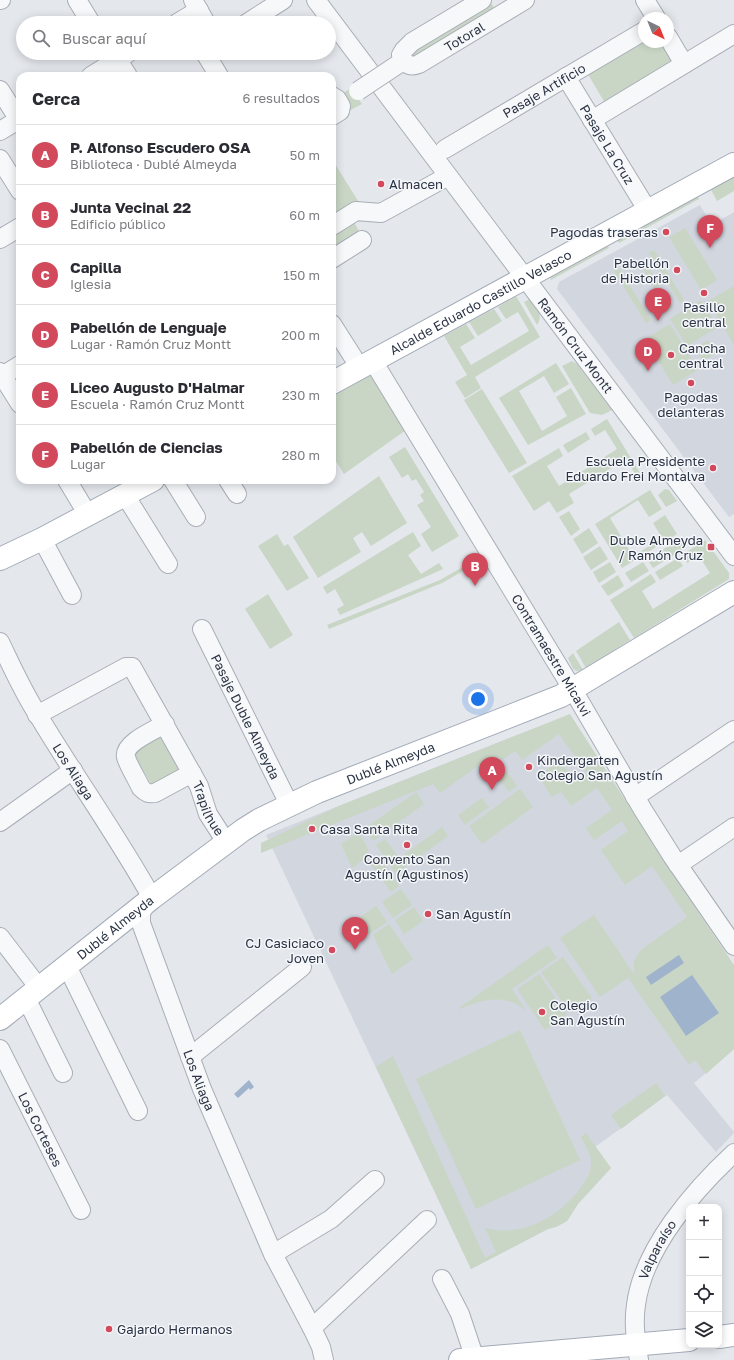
<!DOCTYPE html>
<html lang="es">
<meta charset="utf-8">
<style>
:root{--surface:#fff;--page:#f7f7f7;--text:#2b2b33;--muted:#7c7c81;--line:#e1e1e2;--accent:#d1495b}
body{margin:0;font-family:"Golos Text",sans-serif;background:var(--page);color:var(--text)}
.controls{position:absolute;right:12px;bottom:12px;display:grid;overflow:hidden;border-radius:8px;box-shadow:0 2px 10px #0003}
.controls button{width:36px;height:36px;display:grid;place-items:center;padding:0;border:0;border-bottom:1px solid var(--line);background:var(--surface);color:var(--text);font:20px sans-serif}
.compass{position:absolute;left:638px;top:12px;width:36px;height:36px;border-radius:50%;background:var(--surface);box-shadow:0 2px 10px #0003;rotate:137deg}
.you{position:absolute;left:478px;top:699px;width:14px;height:14px;margin:-10px;border:3px solid #fff;border-radius:50%;background:#1a73e8;box-shadow:0 0 0 6px #1a73e833}
.badge{display:grid;place-items:center;width:26px;height:26px;border-radius:50%;background:var(--accent);color:#fff;font-size:13px;font-weight:700}
.pin{position:absolute;translate:-50% -33px;filter:drop-shadow(0 1px 2px #0008)}
.pin::after{content:'';position:absolute;top:21px;width:14px;height:12px;background:inherit;clip-path:polygon(0 0,100% 0,50% 100%)}
.list{margin:0;padding:0;list-style:none}
h2{display:flex;justify-content:space-between;align-items:center;height:52px;margin:0;padding:0 16px;font-size:17px}
h2 small{font-size:13px;font-weight:400;color:var(--muted)}
.list li{display:grid;grid-template-columns:26px 1fr auto;gap:12px;align-items:center;box-sizing:border-box;height:60px;padding:0 16px;border-top:1px solid var(--line)}
.list b{display:block;font-size:15px;white-space:nowrap}
.list p{margin:0;font-size:13px;white-space:nowrap;color:var(--muted)}
.list em{font-size:13px;font-style:normal;color:var(--muted)}
.icon{flex:none;width:22px;height:22px;fill:none;stroke:currentColor;stroke-width:2;stroke-linecap:round;stroke-linejoin:round}
.map{position:relative;flex:none;width:734px;height:1360px;overflow:hidden}
.search{position:absolute;background:var(--surface);box-shadow:0 2px 10px #0003;left:16px;top:16px;width:320px;height:44px;display:flex;align-items:center;gap:10px;box-sizing:border-box;padding:0 14px;border-radius:22px;color:var(--muted);font-size:15px}
.panel{position:absolute;background:var(--surface);box-shadow:0 2px 10px #0003;left:16px;top:72px;width:320px;height:412px;border-radius:12px}
.map>svg:first-child{display:block}
.built{fill:#d2d6de}
.green{fill:#c9d6c5}
.water{fill:#9fb4cc}
.lines{fill:none;stroke-linecap:round;stroke-linejoin:round}
.minor-casing{stroke:#a9aeb7;stroke-width:20}
.major-casing{stroke:#a3abb8;stroke-width:24}
.minor{stroke:#f7f8fa;stroke-width:18}
.major{stroke:#fff;stroke-width:22}
.minor-bridge-casing{stroke:#a9aeb7;stroke-width:20;stroke-linecap:butt}
.minor-bridge{stroke:#f7f8fa;stroke-width:18}
.poi-dot{fill:#d1495b;stroke:#f4f6f9;stroke-width:1.5}
.labels{text-anchor:middle;stroke-width:3;stroke-linejoin:round;paint-order:stroke}
.street-label{font-size:13px;fill:#2b3445;stroke:#f4f6f9}
.poi-label{font-size:13px;fill:#2b3445;stroke:#f4f6f9;text-anchor:start}
</style>
<div class="map">
<svg width="734" height="1360" viewBox="0 0 734 1360">
<rect width="100%" height="100%" fill="#e4e7ec"/>
<path class="built" d="M700,205L712,225L734,212V514L729,517L557,289L559,282Z
M568,716L734,975V1049L694,1083L734,1132V1133L716,1152L667,1095L595,1147L611,1168L578,1204L567,1221L556,1227L548,1229L471,1269L266,835L514,736Z"/>
<path class="green" d="M489,0L497,12L416,63L408,50Z
M644,35V42H668L681,63L608,108L586,71Z
M351,88L362,104L332,120V100Z
M332,159L360,204L332,220Z
M734,175V191L717,201L710,188Z
M697,196L699,199L619,243L617,239Z
M351,217L359,231L332,248V229Z
M685,228L717,280L701,290L669,237Z
M607,245L609,248L551,280L549,276Z
M654,250L684,300L680,303L649,253Z
M646,264L660,285L655,289L641,267Z
M619,268L651,320L646,323L614,271Z
M734,286V345L708,301Z
M661,287L673,307L668,310L656,291Z
M516,296L540,337L475,377L481,388L465,398L455,382L467,375L444,336L466,324L475,338L460,347L471,365L529,331L518,312L506,319L498,307Z
M530,299C536,307 544,315 537,325L524,302Z
M701,300L718,327L687,346L670,319Z
M494,309L502,321L478,336L469,322Z
M670,324L698,370L673,385L645,339Z
M708,340L716,353L703,361L695,348Z
M572,361L577,364L612,410L602,415L590,413L562,366Z
M556,363L569,384L554,393L544,376L519,391L542,431L567,416L556,397L571,388L586,414L528,445L499,398Z
M370,373L406,430L344,474L332,455V394Z
M482,389L527,463L509,473L464,400Z
M607,419L640,473L636,475L626,459L569,494L574,503L557,513L549,501L534,511L512,476L559,448L563,456L547,466L559,486L617,449L605,430L595,436L591,429Z
M586,432L590,439L568,453L563,445Z
M405,447L459,536L432,552L421,534L431,527L417,505L424,501L420,495L424,492L416,479L412,481L408,474L402,478L389,457Z
M379,476L407,523L371,546L362,532L353,538L361,552L318,578L293,537Z
M665,489L669,490L677,501L666,507L658,495Z
M650,490L662,509L649,517L638,500L610,518L633,556L662,538L653,523L665,515L677,534L622,568L595,524Z
M569,511L580,529L571,536L559,517Z
M589,528L598,543L582,554L573,539Z
M413,532L421,546L408,555L421,574L439,563L443,569L340,615L337,609L344,605L335,589L327,594L323,587Z
M277,534L284,546L288,544L309,578L287,591L258,546Z
M705,540L729,573V579L634,638L610,600L651,574L656,582L642,591L653,609L710,573L699,556L687,563L682,555Z
M682,542L685,548L653,568L647,559L665,548Z
M600,546L608,559L591,570L583,557Z
M678,558L683,566L660,580L655,572Z
M475,560L477,563L442,583L329,629L327,625L440,580Z
M610,562L616,572L599,583L593,572Z
M643,562L649,571L631,582L625,573Z
M618,575L624,586L608,596L601,586Z
M268,594L293,635L270,649L245,609Z
M619,622L630,640L586,668L576,651Z
M573,653L583,670L577,671L573,669L568,658Z
M570,714L676,879L734,965V1049L706,1074L695,1060L689,1065L628,978L600,997L560,938L594,915L634,974L635,973C632,962 635,957 642,949L687,917L652,866L625,885L601,850L628,831L622,821L594,840L586,828L612,810L597,788L571,806L561,792L552,797L538,776L560,760L575,782L587,774L559,734L522,760L515,751L502,760L500,757L497,758L517,786L509,792L489,764L496,759L478,766L440,793L433,784L261,853V843L339,806Z
M161,733L183,772L154,789L131,750Z
M520,789L533,807L482,844L469,826Z
M416,792L424,804L373,841L364,829Z
M482,798L489,807L465,825L458,815Z
M442,827L448,836L396,874L376,845L385,839L399,858Z
M358,833C373,854 373,853 352,868L341,844Z
M374,859C384,858 394,878 399,886L391,892L369,862Z
M401,889L412,905L393,918L382,902Z
M376,906L387,922L368,935L364,927L356,931L352,923Z
M414,907L423,921L404,934L395,920Z
M389,924L413,959L392,974L373,935Z
M548,945L557,958L512,989L526,1011C506,993 482,999 460,1009L459,1008Z
M563,957L592,998L570,1013L541,972Z
M539,974L567,1015L545,1030L517,989Z
M520,1030L580,1160L476,1209L416,1079Z
M393,1056L485,1258L496,1252L485,1228C522,1238 560,1217 581,1187C585,1181 591,1173 591,1165C592,1155 585,1145 581,1137L586,1133L611,1168L578,1204L567,1221L556,1227L548,1229L471,1269L376,1067Z
M656,1083L665,1096L621,1129L611,1115Z"/>
<path class="water" d="M679,955L684,963L651,985L646,977Z
M692,975L719,1013L686,1036L660,997Z
M249,1080L254,1087L250,1090L249,1088L238,1098L234,1094Z"/>
<g class="lines">
<g class="minor-casing">
<g id="minor">
<path d="M0,0H1"/>
<path d="M77,0L91,23"/>
<path d="M193,0L206,23"/>
<path id="s1" d="M316,0L734,556"/>
<path id="s2" d="M482,0L412,42L404,50L401,55C405,64 409,68 419,64L525,0"/>
<path d="M645,0L656,18"/>
<path d="M177,23L199,10"/>
<path d="M247,23L283,0"/>
<path d="M668,37L684,64"/>
<path d="M110,53L118,60L128,76"/>
<path d="M205,53L219,76"/>
<path d="M91,76L128,53"/>
<path id="s3" d="M566,77L648,211"/>
<path d="M0,90L19,120"/>
<path d="M332,96L337,99L341,106L340,111L332,116"/>
<path d="M592,120L734,34"/>
<path d="M0,131L20,119"/>
<path id="s4" d="M445,149L644,31"/>
<path d="M0,159L20,191"/>
<path d="M332,226L356,211L381,213L448,176"/>
<path d="M0,239L20,227"/>
<path d="M332,259L362,240"/>
<path d="M332,324L360,368"/>
<path id="s5" d="M373,361L573,690L643,810L672,856L734,946"/>
<path d="M0,372L20,404"/>
<path d="M2,376L20,365"/>
<path d="M67,480L88,515"/>
<path d="M173,480L196,517"/>
<path d="M228,480L237,494"/>
<path d="M125,495L168,564"/>
<path d="M42,539L72,595"/>
<path id="s6" d="M202,629L289,804"/>
<path id="s7" d="M0,642C12,667 23,692 38,715C75,777 117,835 152,898"/>
<path id="s8" d="M37,715L126,667H132L199,786L208,814L226,842"/>
<path d="M165,724C155,730 123,743 126,757C127,763 138,781 141,788C146,793 149,794 155,793L192,773"/>
<path d="M635,797L734,730"/>
<path d="M0,822L73,770"/>
<path d="M678,865L734,827"/>
<path id="s9" d="M147,902L141,913V923L202,1089L273,1254L312,1328L321,1347L324,1360"/>
<path d="M0,937L39,988"/>
<path d="M67,966L138,1111"/>
<path d="M26,998L63,1073"/>
<path id="s10" d="M0,1049L81,1210"/>
<path d="M190,1057L302,967"/>
<path d="M273,1254L331,1219L375,1180"/>
<path d="M442,1279L460,1314L475,1359"/>
<path d="M312,1328L427,1220"/>
<path id="s11" d="M639,1360C636,1342 633,1323 636,1305C643,1249 694,1190 734,1153"/>
</g>
</g>
<g class="major-casing">
<g id="major">
<path id="s12" d="M332,383L734,164"/>
<path d="M0,559L42,539L153,480"/>
<path id="s13" d="M0,1019L152,898L243,830L259,820L317,792L561,696L734,592"/>
<path d="M719,1337L734,1335"/>
<path d="M460,1360L689,1340"/>
</g>
</g>
<use href="#minor" class="minor"/>
<use href="#major" class="major"/>
<g class="minor-bridge-casing">
<path id="minor-bridge" d="M358,91L397,65"/>
</g>
<use href="#minor-bridge" class="minor-bridge"/>
</g>
<g class="poi-dot">
<circle cx="381" cy="184" r="4"/>
<circle cx="666" cy="232" r="4"/>
<circle cx="677" cy="270" r="4"/>
<circle cx="704" cy="293" r="4"/>
<circle cx="671" cy="355" r="4"/>
<circle cx="691" cy="383" r="4"/>
<circle cx="713" cy="468" r="4"/>
<rect x="707" y="543" width="8" height="8" rx="2"/>
<circle cx="529" cy="767" r="4"/>
<circle cx="312" cy="829" r="4"/>
<circle cx="407" cy="845" r="4"/>
<circle cx="428" cy="914" r="4"/>
<circle cx="332" cy="950" r="4"/>
<circle cx="542" cy="1012" r="4"/>
<circle cx="109" cy="1329" r="4"/>
</g>
<g class="labels">
<g class="street-label">
<text dy="5" stroke="none"><textPath href="#s2" startOffset="175">Totoral</textPath></text>
<text dy="5" stroke="none"><textPath href="#s4" startOffset="115">Pasaje Artificio</textPath></text>
<text dy="5" stroke="none"><textPath href="#s3" startOffset="79">Pasaje La Cruz</textPath></text>
<text dy="5" stroke="none"><textPath href="#s12" startOffset="169">Alcalde Eduardo Castillo Velasco</textPath></text>
<text dy="5" stroke="none"><textPath href="#s1" startOffset="432">Ramón Cruz Montt</textPath></text>
<text dy="5" stroke="none"><textPath href="#s5" startOffset="344">Contramaestre Micalvi</textPath></text>
<text dy="5" stroke="none"><textPath href="#s6" startOffset="98">Pasaje Duble Almeyda</textPath></text>
<text dy="5" stroke="none"><textPath href="#s13" startOffset="470">Dublé Almeyda</textPath></text>
<text dy="5" stroke="none"><textPath href="#s7" startOffset="149">Los Aliaga</textPath></text>
<text dy="5" stroke="none"><textPath href="#s8" startOffset="268">Trapilhue</textPath></text>
<text dy="5" stroke="none"><textPath href="#s13" startOffset="147">Dublé Almeyda</textPath></text>
<text dy="5" stroke="none"><textPath href="#s9" startOffset="190">Los Aliaga</textPath></text>
<text dy="5" stroke="none"><textPath href="#s10" startOffset="90">Los Corteses</textPath></text>
<text dy="5" stroke="none"><textPath href="#s11" startOffset="115">Valparaíso</textPath></text>
</g>
<g class="poi-label">
<text x="389" y="189">Almacen</text>
<text x="658" y="237" text-anchor="end">Pagodas traseras</text>
<text x="669" y="268" text-anchor="end">Pabellón<tspan x="669" dy="15">de Historia</tspan></text>
<text x="704" y="312" text-anchor="middle">Pasillo<tspan x="704" dy="15">central</tspan></text>
<text x="679" y="353">Cancha<tspan x="679" dy="15">central</tspan></text>
<text x="691" y="402" text-anchor="middle">Pagodas<tspan x="691" dy="15">delanteras</tspan></text>
<text x="705" y="466" text-anchor="end">Escuela Presidente<tspan x="705" dy="15">Eduardo Frei Montalva</tspan></text>
<text x="703" y="545" text-anchor="end">Duble Almeyda<tspan x="703" dy="15">/ Ramón Cruz</tspan></text>
<text x="537" y="765">Kindergarten<tspan x="537" dy="15">Colegio San Agustín</tspan></text>
<text x="320" y="834">Casa Santa Rita</text>
<text x="407" y="864" text-anchor="middle">Convento San<tspan x="407" dy="15">Agustín (Agustinos)</tspan></text>
<text x="436" y="919">San Agustín</text>
<text x="324" y="948" text-anchor="end">CJ Casiciaco<tspan x="324" dy="15">Joven</tspan></text>
<text x="550" y="1010">Colegio<tspan x="550" dy="15">San Agustín</tspan></text>
<text x="117" y="1334">Gajardo Hermanos</text>
</g>
</g>
</svg>
<div class="controls">
<button>+</button>
<button>−</button>
<button><svg class="icon" aria-label="locate" viewBox="0 0 24 24"><circle cx="12" cy="12" r="6"/><path d="M12 2v4M12 18v4M2 12h4M18 12h4"/></svg></button>
<button><svg class="icon" aria-label="layers" viewBox="0 0 24 24"><path d="M12 4l9 5-9 5-9-5zM3 14l9 5 9-5"/></svg></button>
</div>
<svg class="compass" viewBox="-18 -18 36 36"><path d="M0-13l5 13h-10z" fill="#e53935"/><path d="M0 13l5-13h-10z" fill="#7c7c81"/></svg>
<div class="you"></div>
<div class="pin badge" style="left:492px;top:790px">A</div>
<div class="pin badge" style="left:475px;top:586px">B</div>
<div class="pin badge" style="left:355px;top:950px">C</div>
<div class="pin badge" style="left:648px;top:371px">D</div>
<div class="pin badge" style="left:658px;top:321px">E</div>
<div class="pin badge" style="left:710px;top:248px">F</div>
<div class="search"><svg class="icon" aria-label="search" viewBox="0 0 24 24"><circle cx="10" cy="10" r="6"/><path d="M15 15l6 6"/></svg>Buscar aquí</div>
<section class="panel">
<h2>Cerca<small>6 resultados</small></h2>
<ul class="list">
<li><span class="badge">A</span><div><b>P. Alfonso Escudero OSA</b><p>Biblioteca · Dublé Almeyda</p></div><em>50 m</em></li>
<li><span class="badge">B</span><div><b>Junta Vecinal 22</b><p>Edificio público</p></div><em>60 m</em></li>
<li><span class="badge">C</span><div><b>Capilla</b><p>Iglesia</p></div><em>150 m</em></li>
<li><span class="badge">D</span><div><b>Pabellón de Lenguaje</b><p>Lugar · Ramón Cruz Montt</p></div><em>200 m</em></li>
<li><span class="badge">E</span><div><b>Liceo Augusto D'Halmar</b><p>Escuela · Ramón Cruz Montt</p></div><em>230 m</em></li>
<li><span class="badge">F</span><div><b>Pabellón de Ciencias</b><p>Lugar</p></div><em>280 m</em></li>
</ul>
</section>
</div>
